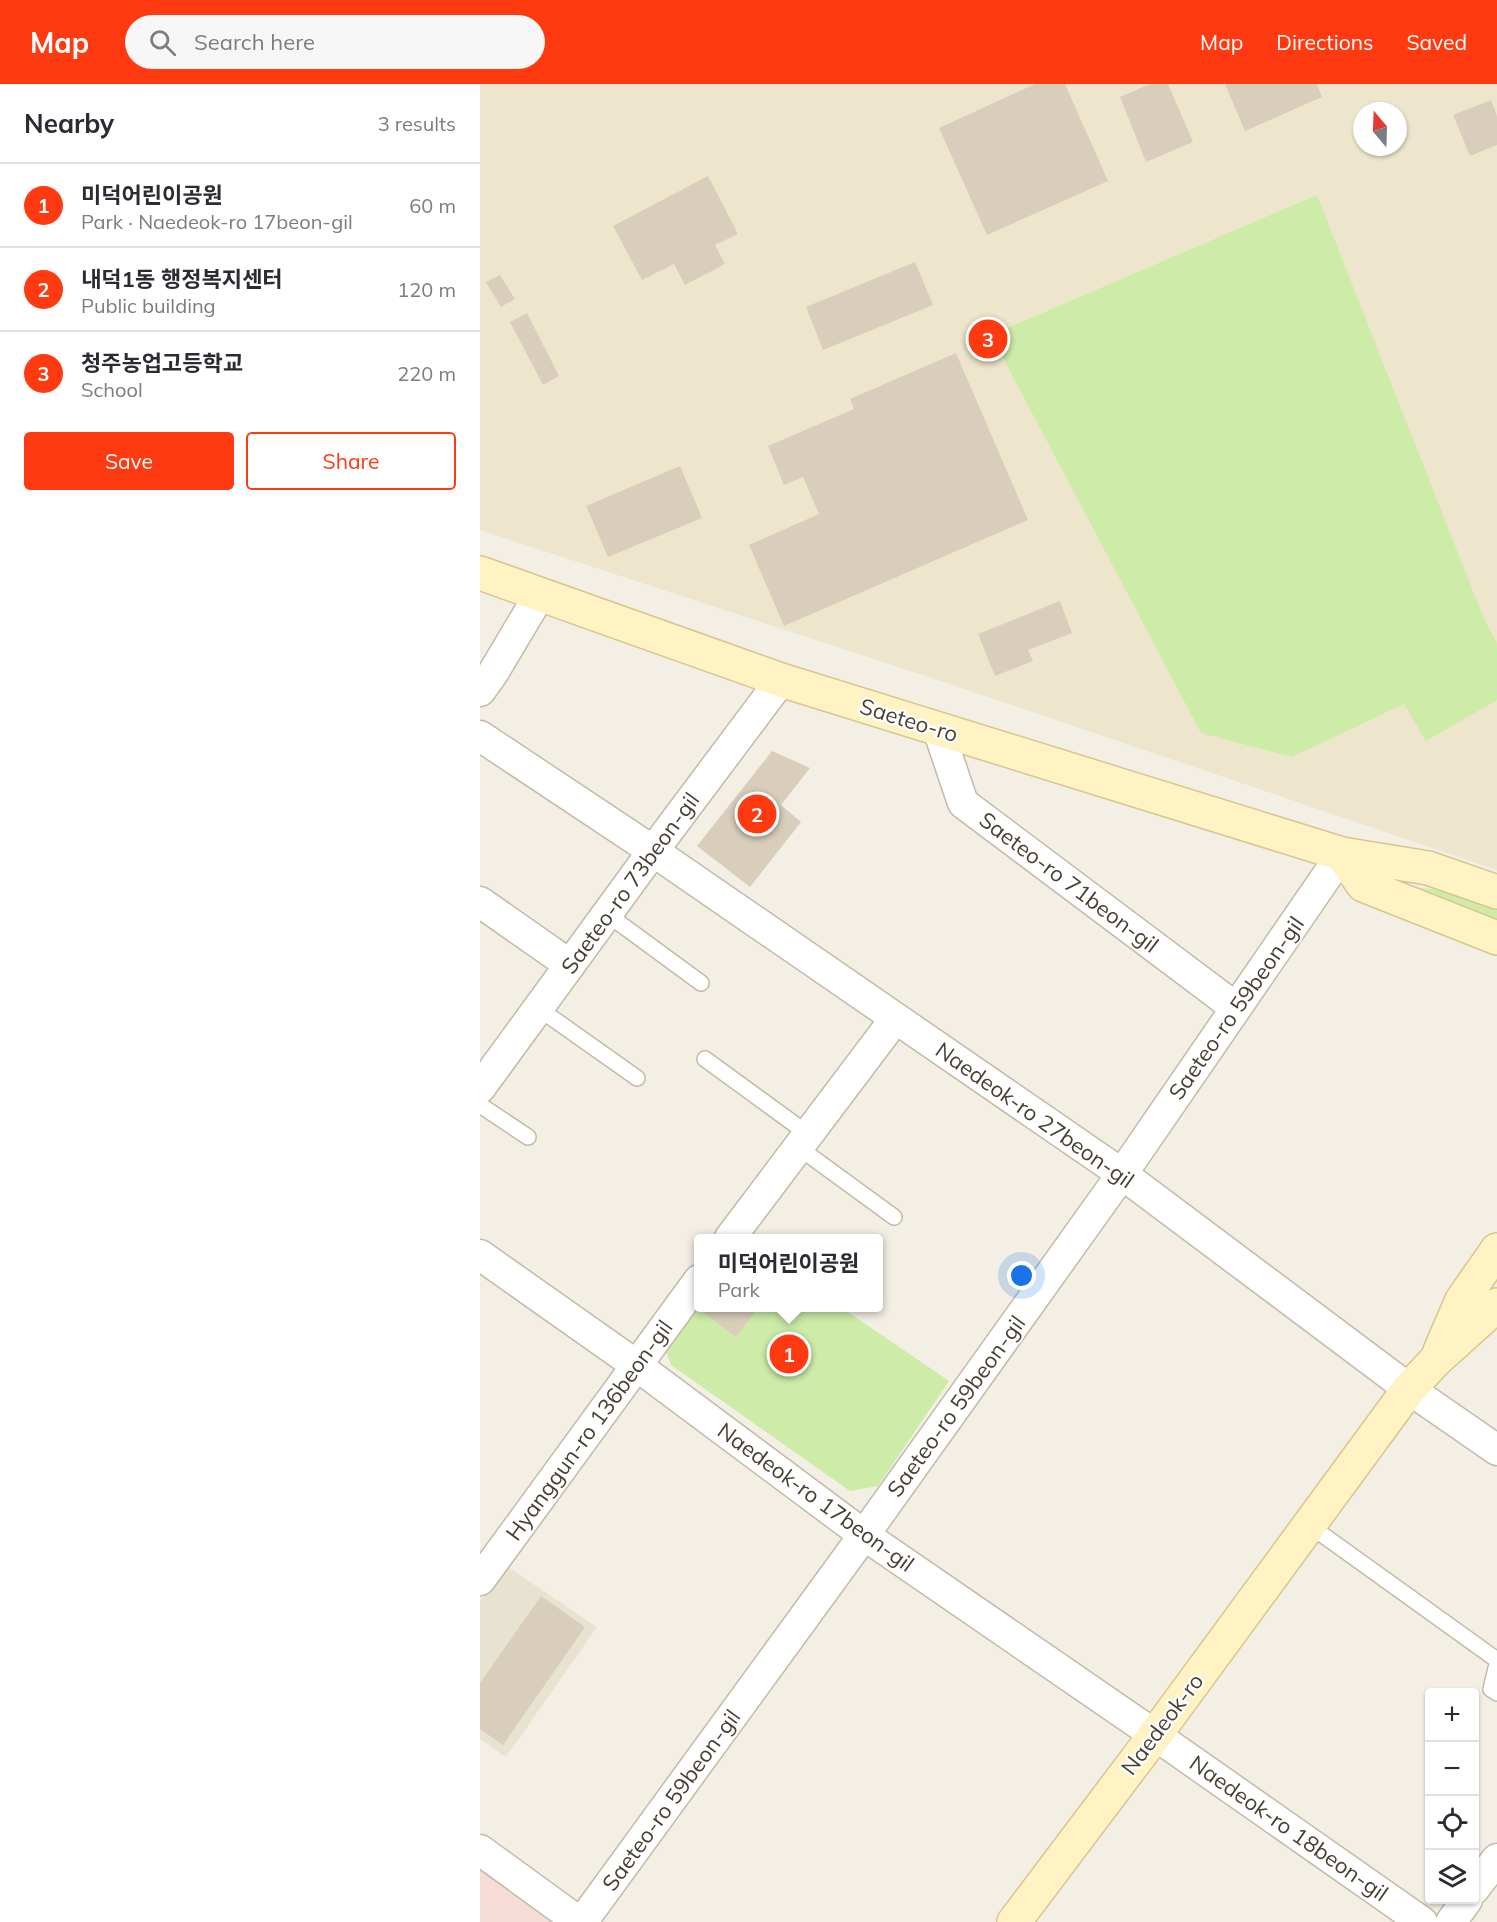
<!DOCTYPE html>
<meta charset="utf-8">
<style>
:root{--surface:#fff;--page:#f7f7f7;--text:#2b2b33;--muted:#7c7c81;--line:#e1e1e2;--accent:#ff3910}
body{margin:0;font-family:Mulish,"Noto Sans KR",sans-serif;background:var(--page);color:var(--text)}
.controls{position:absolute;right:18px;bottom:18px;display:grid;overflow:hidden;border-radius:6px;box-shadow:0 2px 4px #0004}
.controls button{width:54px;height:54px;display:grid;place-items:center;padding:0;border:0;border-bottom:2px solid var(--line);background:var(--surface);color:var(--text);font:30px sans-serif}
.compass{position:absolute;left:873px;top:18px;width:54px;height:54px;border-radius:50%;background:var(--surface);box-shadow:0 2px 4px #0004;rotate:341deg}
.you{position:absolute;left:542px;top:1192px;width:21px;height:21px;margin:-15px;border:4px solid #fff;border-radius:50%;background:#1a73e8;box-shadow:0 0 0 9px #1a73e833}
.badge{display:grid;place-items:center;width:39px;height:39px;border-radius:50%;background:var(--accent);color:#fff;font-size:20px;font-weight:700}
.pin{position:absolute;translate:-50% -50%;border:3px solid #fff;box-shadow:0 2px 6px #0006}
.popup{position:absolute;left:214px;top:1150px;width:189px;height:78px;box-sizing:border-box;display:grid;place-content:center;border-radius:6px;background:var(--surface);filter:drop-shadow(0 2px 4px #0005);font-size:20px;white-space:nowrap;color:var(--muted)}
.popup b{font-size:22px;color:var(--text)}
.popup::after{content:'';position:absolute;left:50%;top:100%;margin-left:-12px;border:12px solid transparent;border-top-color:var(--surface)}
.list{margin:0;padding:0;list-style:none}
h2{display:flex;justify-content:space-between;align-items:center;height:78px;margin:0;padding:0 24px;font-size:26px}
h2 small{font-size:20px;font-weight:400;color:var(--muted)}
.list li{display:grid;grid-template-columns:39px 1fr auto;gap:18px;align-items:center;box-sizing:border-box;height:84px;padding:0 24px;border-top:2px solid var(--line)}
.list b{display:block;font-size:22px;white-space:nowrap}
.list p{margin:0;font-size:20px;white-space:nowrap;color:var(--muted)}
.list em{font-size:20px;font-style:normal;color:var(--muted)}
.actions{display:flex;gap:12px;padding:18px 24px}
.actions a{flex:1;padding:14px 0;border:2px solid var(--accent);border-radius:6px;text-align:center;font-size:21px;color:var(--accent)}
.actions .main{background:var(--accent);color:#fff}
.icon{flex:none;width:33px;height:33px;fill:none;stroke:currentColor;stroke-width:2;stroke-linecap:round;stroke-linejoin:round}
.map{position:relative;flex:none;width:1017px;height:1838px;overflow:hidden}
header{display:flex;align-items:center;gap:36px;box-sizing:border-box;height:84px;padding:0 30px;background:var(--accent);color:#fff}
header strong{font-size:28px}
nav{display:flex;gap:33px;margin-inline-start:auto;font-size:21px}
.search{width:420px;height:54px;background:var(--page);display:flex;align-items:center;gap:15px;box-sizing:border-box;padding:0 21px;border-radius:33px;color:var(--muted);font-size:22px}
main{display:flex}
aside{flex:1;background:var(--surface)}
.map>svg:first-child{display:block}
.residential{fill:#e8e2d1}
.education{fill:#eee6cc;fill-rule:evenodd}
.medical{fill:#f6dbd6}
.green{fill:#cceca8}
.building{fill:#d9cebb}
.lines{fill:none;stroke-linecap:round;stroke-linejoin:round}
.lane-casing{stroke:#c3baa9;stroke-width:18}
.street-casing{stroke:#c3baa9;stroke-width:33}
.secondary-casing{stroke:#d8c68f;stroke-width:36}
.lane{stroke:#fff;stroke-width:15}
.street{stroke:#fff;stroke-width:30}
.secondary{stroke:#fff2c3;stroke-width:33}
.labels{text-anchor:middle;stroke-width:4.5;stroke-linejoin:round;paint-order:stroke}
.street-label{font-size:22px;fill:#463f33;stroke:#fff}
</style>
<header>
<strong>Map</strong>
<div class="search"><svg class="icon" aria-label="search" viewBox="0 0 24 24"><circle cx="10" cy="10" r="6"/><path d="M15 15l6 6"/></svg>Search here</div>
<nav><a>Map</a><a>Directions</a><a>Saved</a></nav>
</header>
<main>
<aside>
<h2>Nearby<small>3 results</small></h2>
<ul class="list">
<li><span class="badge">1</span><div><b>미덕어린이공원</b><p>Park · Naedeok-ro 17beon-gil</p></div><em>60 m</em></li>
<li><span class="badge">2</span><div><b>내덕1동 행정복지센터</b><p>Public building</p></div><em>120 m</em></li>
<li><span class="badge">3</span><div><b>청주농업고등학교</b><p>School</p></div><em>220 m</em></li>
</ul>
<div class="actions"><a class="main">Save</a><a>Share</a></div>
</aside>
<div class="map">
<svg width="1017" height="1838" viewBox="0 0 1017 1838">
<rect width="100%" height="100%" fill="#f4efe4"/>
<path class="residential" d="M25,1481L117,1543L26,1673L0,1655V1517Z"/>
<path class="education" d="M0,0H1017V786L467,599L0,446ZM882,27H918V63H882Z"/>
<path class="medical" d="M0,1783L78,1838H0Z"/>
<path class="green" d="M837,111L1004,535L1017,559V616L946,657L924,620L812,673L721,649L511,251Z
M925,803L953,805L1017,823V842Z
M219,1213V1224H362L469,1297L398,1402L370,1407L191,1281L183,1259Z"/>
<path class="building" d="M555,0H585L628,97L507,151L459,44Z
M670,0H688L713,58L666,78L640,13Z
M745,0H837L842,13L765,47Z
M1011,16L1017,32V61L990,72L973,31Z
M228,92L258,150L235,161L245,180L205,201L194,180L162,196L133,142Z
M435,178L453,221L343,266L326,223Z
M20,191L35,215L21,223L6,198Z
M47,229L79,292L63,301L30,238Z
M476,269L548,436L304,542L269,461L339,430L323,393L304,401L288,362L374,325L370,315Z
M200,382L222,434L128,473L106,422Z
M580,517L592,549L548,566L553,577L515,592L498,550Z
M292,667L330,684L301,721L321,738L270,803L217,762Z
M228,1224H278L256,1253L224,1229Z
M61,1512L105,1543L23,1661L0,1645V1599Z"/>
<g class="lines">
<g class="lane-casing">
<path id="lane" d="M127,830L221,899
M58,924L157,994
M225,975L328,1050
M0,1021L48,1053
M318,1063L414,1133
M829,1441L1017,1576
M1017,1580L1011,1605L1017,1609"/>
</g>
<g class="street-casing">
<path id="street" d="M0,607L13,589L60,510
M458,645L483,719L756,924
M0,652L173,767L642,1090L929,1305L1017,1366
M0,818L90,881
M0,1004L173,767L301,596
M250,1154L415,935
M0,1171L156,1281L384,1451L675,1651L942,1838
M0,1496L219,1196
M0,1766L99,1838
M994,1805L1017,1775
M102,1838L384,1451L642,1090L862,770
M971,1838L987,1816"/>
</g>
<g class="secondary-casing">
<path id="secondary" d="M0,489L301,596L862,770L948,784L1017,808
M862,770L883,801L1017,854
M960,1267L982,1216L1017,1166
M534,1838L675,1651L929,1305L955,1277L1017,1221"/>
</g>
<use href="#lane" class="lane"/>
<use href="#street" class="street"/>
<use href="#secondary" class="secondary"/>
</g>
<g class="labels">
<g class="street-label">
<text transform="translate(429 636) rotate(17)" y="8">Saeteo-ro</text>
<text transform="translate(589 798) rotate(37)" y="8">Saeteo-ro 71beon-gil</text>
<text transform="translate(150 799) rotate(-54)" y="8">Saeteo-ro 73beon-gil</text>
<text transform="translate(756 924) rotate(-55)" y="8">Saeteo-ro 59beon-gil</text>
<text transform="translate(555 1031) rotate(35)" y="8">Naedeok-ro 27beon-gil</text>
<text transform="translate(476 1322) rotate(-54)" y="8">Saeteo-ro 59beon-gil</text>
<text transform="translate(109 1346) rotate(-54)" y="8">Hyanggun-ro 136beon-gil</text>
<text transform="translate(336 1413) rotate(36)" y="8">Naedeok-ro 17beon-gil</text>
<text transform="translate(682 1640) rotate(-53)" y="8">Naedeok-ro</text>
<text transform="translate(191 1716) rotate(-54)" y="8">Saeteo-ro 59beon-gil</text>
<text transform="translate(809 1744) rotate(35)" y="8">Naedeok-ro 18beon-gil</text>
</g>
</g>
</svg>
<div class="controls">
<button>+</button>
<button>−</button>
<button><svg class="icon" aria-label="locate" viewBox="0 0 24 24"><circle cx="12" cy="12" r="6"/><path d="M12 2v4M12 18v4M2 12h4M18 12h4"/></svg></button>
<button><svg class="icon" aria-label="layers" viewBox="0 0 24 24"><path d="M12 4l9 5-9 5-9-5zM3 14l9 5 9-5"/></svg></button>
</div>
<svg class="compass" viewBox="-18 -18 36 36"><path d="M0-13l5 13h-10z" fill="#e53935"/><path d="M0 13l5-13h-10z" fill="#7c7c81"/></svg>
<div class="you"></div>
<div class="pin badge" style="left:309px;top:1270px">1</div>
<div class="popup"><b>미덕어린이공원</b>Park</div>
<div class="pin badge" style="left:277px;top:730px">2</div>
<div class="pin badge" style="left:508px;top:255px">3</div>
</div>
</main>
